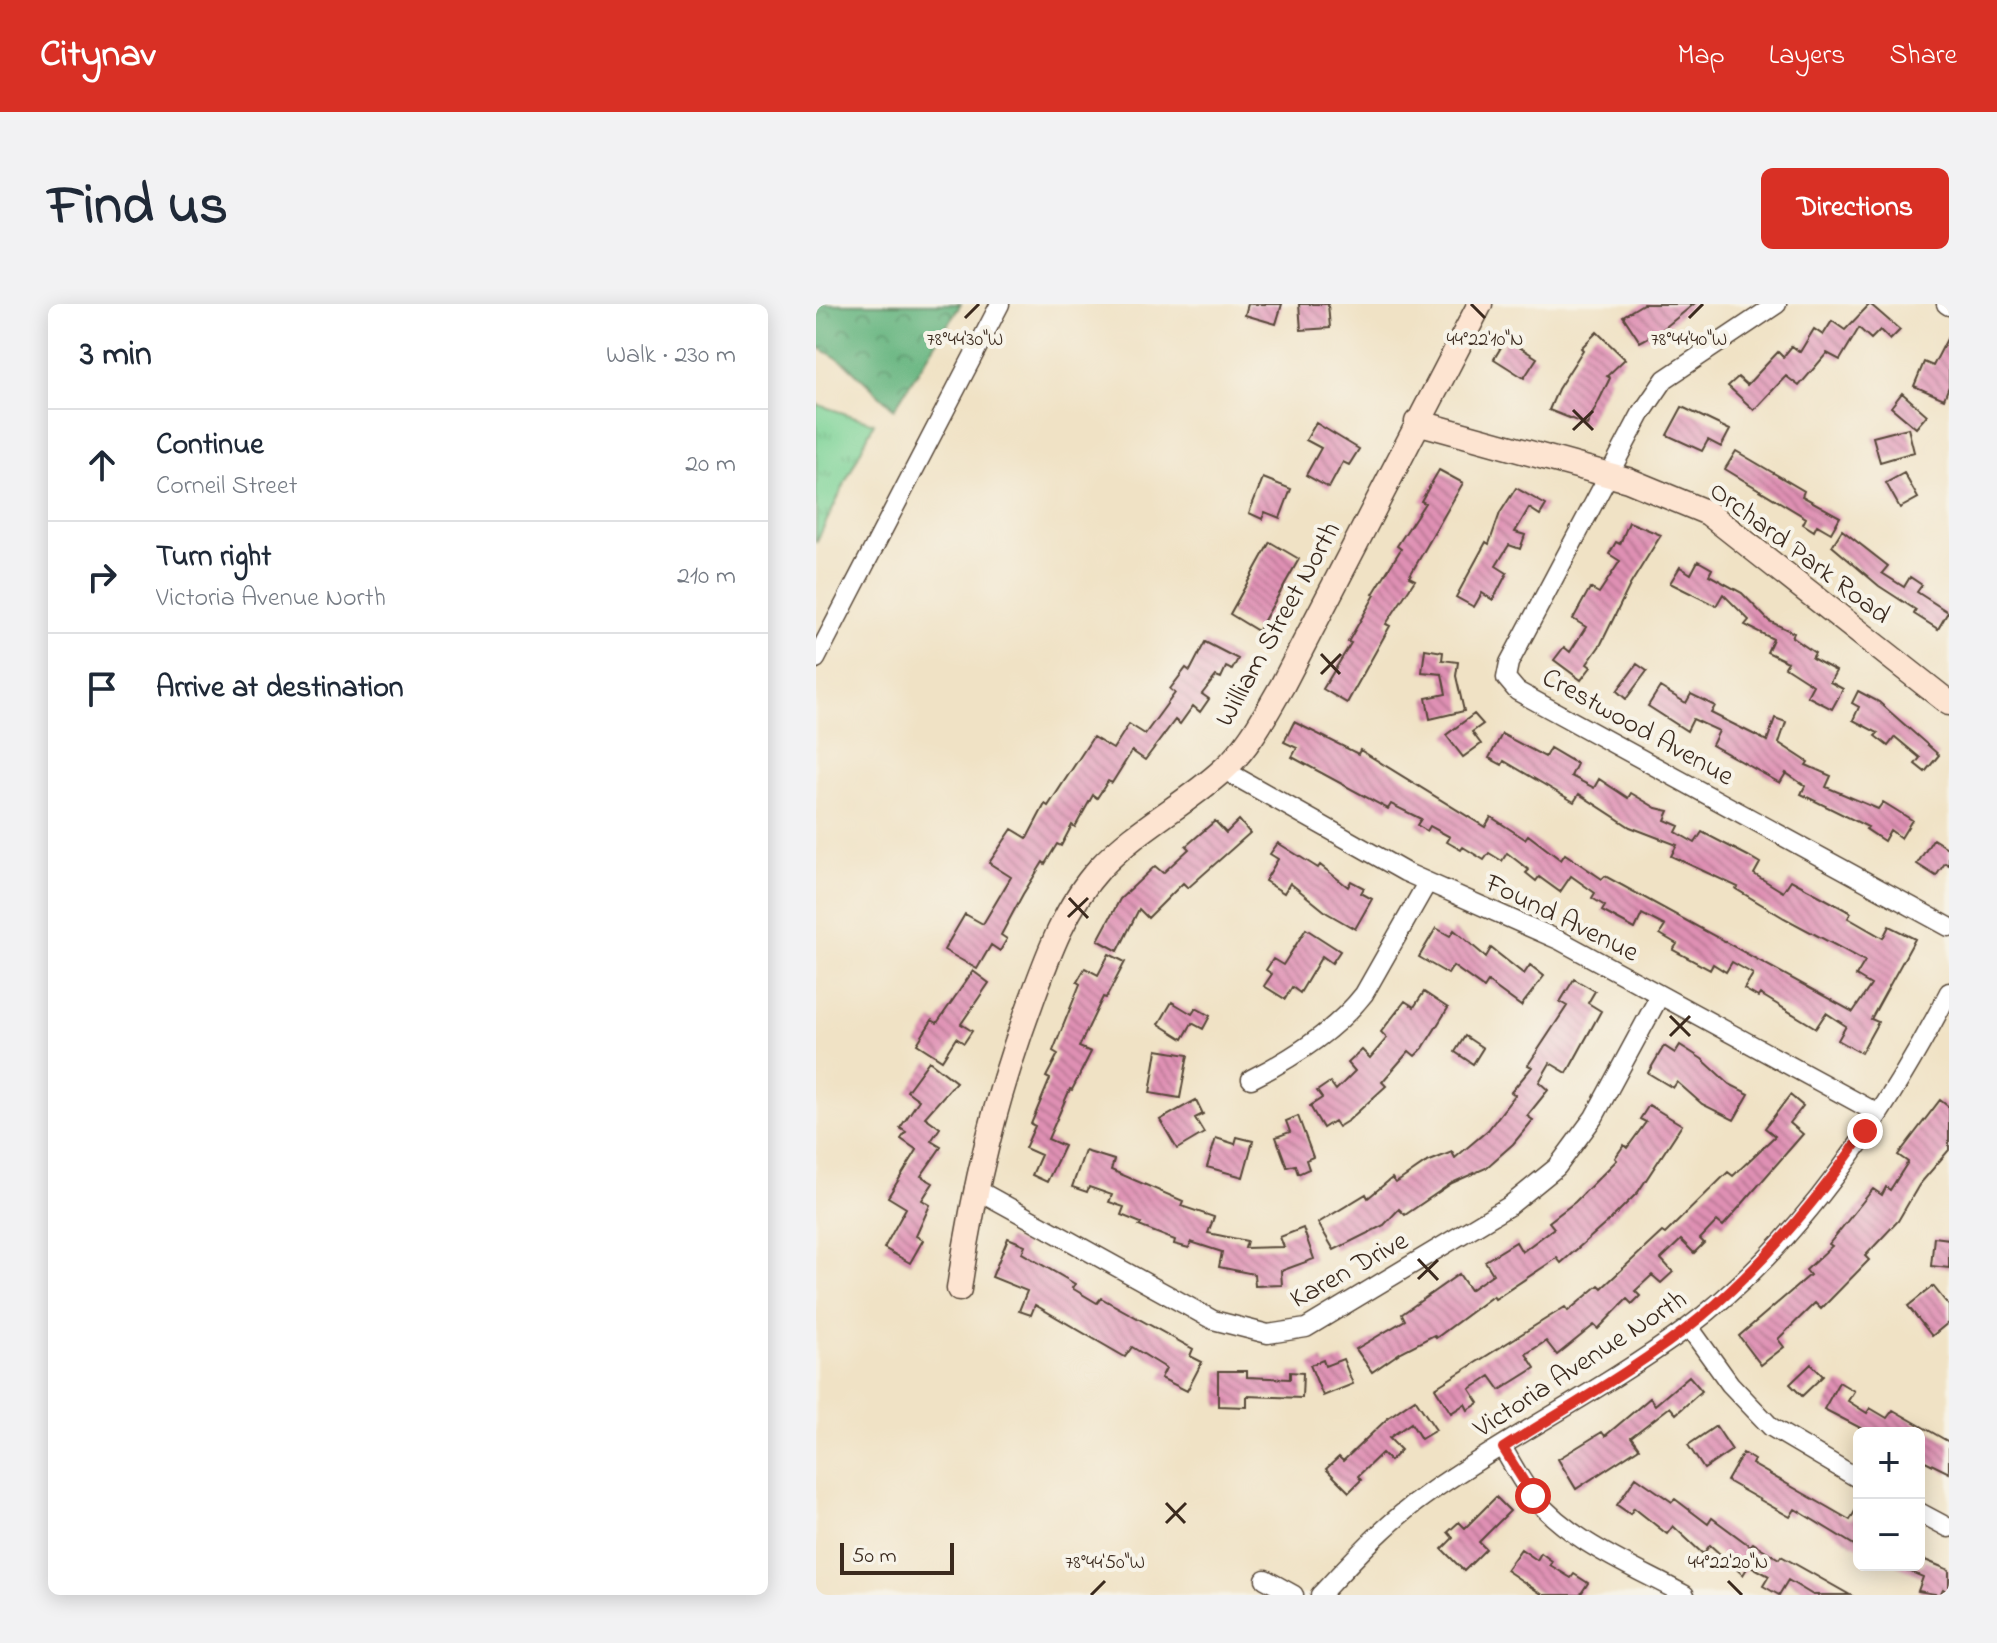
<!DOCTYPE html>
<meta charset="utf-8">
<style>
:root{--surface:#fff;--page:#f2f2f3;--text:#1f2937;--muted:#747a83;--line:#e0e1e3;--accent:#d93025}
body{margin:0;font-family:"Indie Flower",sans-serif;background:var(--page);color:var(--text)}
.controls{position:absolute;right:24px;bottom:24px;display:grid;overflow:hidden;border-radius:12px;box-shadow:0 4px 20px #0003}
.controls button{width:72px;height:72px;display:grid;place-items:center;padding:0;border:0;border-bottom:2px solid var(--line);background:var(--surface);color:var(--text);font:40px sans-serif}
.scale{position:absolute;left:24px;bottom:20px;width:114px;box-sizing:border-box;padding-left:8px;border:4px solid #3b2a1e;border-top:0;font-size:22px;line-height:28px;white-space:nowrap;color:#3b2a1e;-webkit-text-stroke:6px #f7f3e8;paint-order:stroke}
.stop{position:absolute;width:24px;height:24px;margin:-18px;border:6px solid #d93025;border-radius:50%;background:#fff}
.stop.end{background:#d93025;border-color:#fff;box-shadow:0 2px 8px #0008}
.list{margin:0;padding:0;list-style:none}
h2{display:flex;justify-content:space-between;align-items:center;height:104px;margin:0;padding:0 32px;font-size:34px}
h2 small{font-size:26px;font-weight:400;color:var(--muted)}
.list li{display:grid;grid-template-columns:52px 1fr auto;gap:24px;align-items:center;box-sizing:border-box;height:112px;padding:0 32px;border-top:2px solid var(--line)}
.list b{display:block;font-size:30px;white-space:nowrap}
.list p{margin:0;font-size:26px;white-space:nowrap;color:var(--muted)}
.list em{font-size:26px;font-style:normal;color:var(--muted)}
.icon{flex:none;width:44px;height:44px;fill:none;stroke:currentColor;stroke-width:2;stroke-linecap:round;stroke-linejoin:round}
.map{position:relative;flex:none;width:1133px;height:1291px;overflow:hidden;border-radius:12px}
header{display:flex;align-items:center;gap:48px;box-sizing:border-box;height:112px;padding:0 40px;background:var(--accent);color:#fff}
header strong{font-size:38px}
nav{display:flex;gap:44px;margin-inline-start:auto;font-size:28px}
.intro{display:flex;align-items:center;justify-content:space-between;box-sizing:border-box;height:192px;padding:0 48px}
h1{margin:0;font-size:56px}
.button{padding:20px 36px;border-radius:12px;background:var(--accent);color:#fff;font-size:28px;font-weight:700}
main{display:flex;gap:48px;padding:0 48px}
aside{flex:1;background:var(--surface);border-radius:12px;box-shadow:0 4px 20px #0003}
.map>svg:first-child{display:block}
.forest{fill:url(#forest-crowns);stroke:#50704f;stroke-width:2}
.park{fill:url(#park-tufts);stroke:#5c7e5a;stroke-width:2}
.building{fill:url(#building-back-hatch)}
.lines{fill:none;stroke-linecap:round;stroke-linejoin:round}
.street-casing{stroke:#564637;stroke-width:21}
.secondary-casing{stroke:#564637;stroke-width:27}
.street{stroke:#fff;stroke-width:18}
.secondary{stroke:#fde4d1;stroke-width:24}
.route{stroke:#d93025;stroke-width:10}
.ticks{fill:none;stroke:#3b2a1e;stroke-width:3}
.labels{text-anchor:middle;stroke-width:8;stroke-linejoin:round;paint-order:stroke}
.street-label{font-size:28px;fill:#3b2a1e;stroke:#f7f3e8}
.ticks-label{font-size:20px;text-anchor:middle;fill:#3b2a1e;stroke:#f7f3e8;stroke-width:8;stroke-linejoin:round;paint-order:stroke}
</style>
<header>
<strong>Citynav</strong>
<nav><a>Map</a><a>Layers</a><a>Share</a></nav>
</header>
<div class="intro"><h1>Find us</h1><a class="button">Directions</a></div>
<main>
<aside>
<h2>3 min<small>Walk · 230 m</small></h2>
<ul class="list">
<li><svg class="icon" aria-label="ahead" viewBox="0 0 24 24"><path d="M12 20V5M6 11l6-6 6 6"/></svg><div><b>Continue</b><p>Corneil Street</p></div><em>20 m</em></li>
<li><svg class="icon" aria-label="right" viewBox="0 0 24 24"><path d="M7 20v-9h11M14 6l5 5-5 5"/></svg><div><b>Turn right</b><p>Victoria Avenue North</p></div><em>210 m</em></li>
<li><svg class="icon" aria-label="arrive" viewBox="0 0 24 24"><path d="M6 21V4h12l-3 4 3 4H6"/></svg><div><b>Arrive at destination</b></div></li>
</ul>
</aside>
<div class="map">
<svg width="1133" height="1291" viewBox="0 0 1133 1291">
<defs>
<pattern id="forest-crowns" width="20" height="18" patternUnits="userSpaceOnUse" patternTransform="scale(2)"><rect width="20" height="18" fill="#66b580"/><path d="M2 6a3 3 0 1 1 6 0M12 15a3 3 0 1 1 6 0" fill="none" stroke="#559368"/></pattern>
<pattern id="park-tufts" width="24" height="20" patternUnits="userSpaceOnUse" patternTransform="scale(2)"><rect width="24" height="20" fill="#7dd397"/><path d="M3 7l-1-3M5 7V3M7 7l1-3M15 17l-1-3M17 17v-4M19 17l1-3" fill="none" stroke="#6db582"/></pattern>
<pattern id="building-back-hatch" width="6" height="6" patternUnits="userSpaceOnUse" patternTransform="scale(2)"><rect width="6" height="6" fill="#df90b4"/><path d="M-1 5l2 2M0 0l6 6M5-1l2 2" fill="none" stroke="#b67692"/></pattern>
</defs>
<rect width="100%" height="100%" fill="#f7f3e8"/>
<filter id="ink" filterUnits="userSpaceOnUse"><feTurbulence type="fractalNoise" baseFrequency=".0125" numOctaves="2"/><feDisplacementMap in="SourceGraphic" scale="16" xChannelSelector="R" yChannelSelector="G"/><feConvolveMatrix kernelMatrix="1 2 1 2 8 2 1 2 1" color-interpolation-filters="sRGB"/></filter>
<filter id="wash" filterUnits="userSpaceOnUse"><feTurbulence type="fractalNoise" baseFrequency=".006" numOctaves="4" result="noise"/><feDisplacementMap in="SourceGraphic" scale="32" xChannelSelector="R" yChannelSelector="G"/><feGaussianBlur stdDeviation="1.8" result="paint"/><feColorMatrix in="noise" values="0 0 0 0 0 0 0 0 0 0 0 0 0 0 0 0 0 1.4 0 .05"/><feComposite in="paint" operator="in"/></filter>
<g filter="url(#wash)">
<rect width="100%" height="100%" fill="#f0e2c5"/>
<path class="forest" d="M0,0H145L78,105L28,58L0,42Z"/>
<path class="park" d="M0,100L58,119L0,239Z"/>
<g id="blocks">
<path class="building" d="M432,0H466L460,20L429,11Z
M483,0H512L514,24L485,26Z
M827,0H878L846,26L824,38L807,12Z
M1054,0L1084,26L1074,36L1064,26L1055,35L1043,24L1024,56L1011,49L983,82L970,72L938,106L912,82L922,73L931,81L962,48L967,53L976,42L984,48L998,25L1007,31L1016,17L1029,26Z
M781,28L809,55L791,72L794,74L771,121L733,106L742,85L767,46L765,44Z
M1133,31V82L1128,95L1098,82L1108,58L1117,62Z
M690,35L721,54L708,74L678,55Z
M1086,89L1111,111L1100,124L1075,103Z
M866,103L914,126L905,143L892,136L886,147L851,131Z
M500,119L543,145L533,161L527,158L513,184L490,171L505,144L490,136Z
M1092,124L1098,148L1064,158L1057,133Z
M920,147L988,187L986,192L1024,213L1015,229L1001,221L998,227L987,220L990,214L909,165Z
M623,166L647,179L593,273L599,276L570,320L574,322L531,399L507,385L535,339L532,338L559,291L557,290L585,245L581,242L609,199L605,197Z
M1088,169L1102,194L1084,204L1070,179Z
M447,174L475,185L464,214L449,208L446,215L433,209Z
M700,184L730,201L724,211L713,204L699,228L709,231L704,245L693,241L680,262L691,269L677,296L666,289L658,303L640,293L670,238L673,240L684,209Z
M813,218L845,231L814,281L785,340L771,360L775,363L765,376L738,356L748,343L754,348L770,323L757,315L774,284L783,289L804,257L793,250L800,238L804,240Z
M1026,226L1072,262L1066,269L1088,283L1094,273L1106,281L1101,288L1132,308L1122,325L1098,310L1100,306L1063,282L1016,242Z
M454,238L483,255L442,327L414,310Z
M882,257L896,265L893,271L926,289L953,317L978,329L976,333L999,349L996,354L1020,367L1014,378L1027,385L1016,405L991,392L997,381L969,363L972,358L951,348L957,335L929,321L933,316L907,290L900,302L854,279L864,263L875,270Z
M389,338L422,355L416,366L410,363L405,374L400,372L386,390L393,395L384,408L377,402L364,420L359,416L329,456L316,447L296,479L292,477L281,494L277,491L259,523L256,521L245,542L241,540L229,560L227,558L207,590L185,631L191,635L184,647L175,641L161,665L128,646L149,610L167,620L195,573L173,559L196,525L211,534L229,500L232,502L277,433L297,445L313,420L329,430L359,389L354,385L370,364L374,367Z
M609,345L627,348L626,356L642,358L640,372L648,407L614,415L610,394L630,390L626,370L606,368Z
M821,360L831,367L810,395L801,387Z
M844,383L870,399L875,390L899,402L895,409L951,437L959,414L970,418L963,439L992,458L990,461L1015,472L1010,483L1062,505L1067,498L1096,516L1085,534L1074,526L1068,537L1050,525L1052,523L985,490L989,482L970,469L964,479L896,441L903,427L877,415L871,427L832,402Z
M1042,387L1063,398L1123,451L1109,468L1099,460L1104,454L1079,433L1072,442L1059,432L1062,429L1037,416L1043,403L1036,399Z
M658,410L667,420L656,428L665,440L647,453L630,431Z
M478,418L542,450L544,446L669,523L675,513L709,535L712,531L745,556L749,550L786,575L789,572L1037,708L1055,681L1040,672L1049,657L968,614L920,585L922,583L855,552L861,541L814,523L763,490L758,498L688,457L686,461L673,454L686,430L729,453L734,444L761,460L755,472L778,484L783,475L812,494L815,489L840,504L853,507L849,516L863,522L860,528L879,539L886,528L932,552L944,559L938,570L967,588L975,576L1035,609L1032,614L1067,634L1073,622L1099,635L1055,715L1062,718L1045,749L1022,736L1030,722L1010,709L1000,724L944,690L942,693L928,685L937,670L916,658L910,668L897,660L894,666L857,646L861,640L844,630L849,622L826,610L819,625L786,607L789,602L776,594L779,589L755,572L744,588L723,573L720,577L710,569L713,566L691,549L686,557L673,549L668,556L647,543L645,546L631,538L634,533L614,522L611,527L601,521L605,515L575,500L572,505L476,453L481,444L468,438Z
M423,516L434,529L372,584L367,579L332,614L323,605L302,647L282,636L304,595L339,562L347,569L373,545L370,542L399,517L410,529Z
M1117,535L1133,545V561L1129,559L1120,572L1101,560Z
M462,539L502,564L504,561L532,583L535,577L548,584L545,589L556,595L539,625L511,609L474,579L468,589L449,577L462,555L454,550Z
M620,624L634,632L638,626L670,653L675,644L708,670L714,661L728,672L705,702L672,678L668,684L637,662L632,670L603,653Z
M490,625L524,647L516,659L506,652L484,689L476,683L469,695L448,682L456,670L450,666L457,655L467,661Z
M293,650L309,658L290,694L287,693L263,743L275,748L256,786L254,785L232,835L248,842L231,878L216,871L225,851L209,844L219,822L215,820L234,775L230,773L242,750L237,747L264,680L261,678L269,664L282,671Z
M157,667L173,679L145,720L156,727L148,739L140,734L126,756L101,740L116,716L121,719Z
M758,675L779,687L772,699L785,707L751,769L734,759L723,778L732,786L711,812L717,816L697,840L670,864L636,879L589,911L583,905L568,921L518,946L502,919L550,890L552,894L576,874L580,879L609,859L636,848L639,854L672,826L699,791L695,788L716,763L712,761L751,702L744,698Z
M608,688L632,704L607,744L599,752L593,747L566,778L570,782L533,816L522,823L518,817L507,824L494,802L506,794L501,787L514,778L520,786L539,767L532,759L546,746L554,754L571,734L565,728L589,697L598,703Z
M356,698L376,710L380,704L394,712L387,725L376,719L367,735L343,720Z
M649,732L667,744L657,760L639,748Z
M864,741L886,755L913,780L933,790L918,816L886,800L861,778L857,784L832,769L848,742L859,749Z
M341,746L372,751L364,794L334,789Z
M113,757L140,778L109,813L124,824L115,837L125,843L105,872L117,879L106,896L114,901L100,932L107,936L94,959L68,944L90,904L72,893L101,846L85,835L90,828L84,824L103,796L91,787Z
M974,791L987,802L974,819L987,830L907,922L901,917L884,935L888,939L878,949L865,936L845,955L857,968L845,979L836,971L819,987L824,992L816,1000L811,995L782,1025L778,1021L741,1051L730,1037L710,1050L719,1064L684,1086L674,1072L654,1085L663,1099L652,1106L649,1100L635,1109L619,1084L749,1003L752,1007L783,981L786,984L846,928L849,930L912,868L917,872L959,832L949,824Z
M380,796L387,810L379,814L388,829L361,845L344,816Z
M1124,796L1133,803V846L1103,881L1082,917L1049,952L1053,956L1005,1005L999,999L962,1035L968,1043L945,1061L923,1032L994,971L990,966L1016,942L1013,940L1057,885L1066,891L1070,883L1074,886L1092,858L1082,851Z
M833,801L866,821L822,888L795,915L745,959L741,954L679,995L677,992L620,1034L618,1031L585,1048L556,1068L540,1045L589,1016L586,1010L643,970L654,986L677,970L669,957L700,938L706,948L738,924L733,918L759,898L801,856L799,854L808,841L811,844L830,818L824,815Z
M482,812L497,853L490,856L493,865L482,870L479,861L471,863L460,833L474,828L470,817Z
M421,833L437,837L427,873L391,863L400,834L419,840Z
M269,847L298,856L295,866L367,897L365,902L398,913L392,929L431,937L429,944L468,943L464,933L487,924L498,955L465,967L466,981L439,982L438,970L403,963L406,948L375,938L373,944L358,940L359,936L323,922L325,919L305,911L308,903L293,898L296,891L273,883L271,888L256,883Z
M1118,933L1133,935V964L1115,962Z
M192,934L209,941L206,949L259,980L256,984L281,999L285,994L377,1045L374,1052L386,1058L371,1087L345,1074L350,1064L316,1043L309,1053L219,1001L215,1011L203,1007L211,987L176,973Z
M1117,982L1133,1002V1018L1116,1032L1092,1002Z
M527,1055L537,1080L507,1092L494,1061L507,1056L509,1062Z
M995,1060L1007,1072L986,1092L974,1080Z
M402,1067H431V1073L474,1075V1068L487,1069L486,1094L431,1092V1103L402,1102Z
M873,1072L886,1087L860,1110L854,1103L815,1133L823,1144L760,1185L742,1155L786,1128L789,1132L834,1094L839,1101Z
M1023,1078L1038,1087L1032,1097L1051,1109L1054,1104L1071,1114L1077,1106L1133,1138V1169L1103,1154L1108,1145L1103,1142V1129H1054L1008,1105Z
M599,1095L620,1126L605,1135L595,1119L573,1134L585,1146L574,1157L566,1149L542,1172L545,1176L533,1188L510,1165L523,1153L527,1157L573,1113Z
M900,1122L916,1146L888,1165L872,1141Z
M927,1149L938,1156L936,1160L1034,1216L1043,1200V1244L979,1205L974,1213L911,1177Z
M820,1173L856,1198L859,1195L892,1220L896,1214L934,1242L937,1239L963,1255L965,1252L1034,1291H997L972,1276L963,1291L947,1282L953,1272L933,1261L927,1271L894,1241L887,1250L857,1222L851,1230L818,1204L814,1210L801,1201Z
M680,1193L694,1207L663,1238L670,1245L648,1267L626,1245L637,1234L632,1228L643,1218L649,1224Z
M705,1245L721,1256L725,1249L736,1257L734,1261L755,1274L758,1270L772,1279L764,1291H727L690,1266Z
M1109,1256L1133,1266V1289L1127,1285L1124,1291L1102,1287L1107,1273L1079,1261H1107Z"/>
</g>
</g>
<g filter="url(#ink)">
<use href="#blocks" fill-opacity="0" stroke="#564637" stroke-width="2"/>
<g class="lines">
<g class="street-casing">
<path id="street" d="M961,0L849,75L825,110L693,359L690,374L701,387L1133,623
M1130,0L1133,2
M0,355L184,0
M408,466L589,568L745,637L1061,809
M435,775C477,754 519,727 548,690L611,579
M158,884L397,1016L452,1030L490,1024L693,902L741,863L778,813L844,691
M873,1023L914,1080L955,1123L1043,1175
M687,1144C696,1160 705,1177 717,1192C754,1238 818,1263 869,1291
M1103,1208L1133,1224
M449,1275L478,1291
M504,1291C537,1256 570,1219 610,1191C694,1132 787,1086 870,1025C984,940 1069,812 1133,688"/>
</g>
<g class="secondary-casing">
<path id="secondary" d="M601,118L812,176L892,209L1133,399
M143,985C158,882 179,796 215,698C232,651 250,601 284,564C320,525 369,501 407,466C433,443 449,411 466,382L664,0"/>
</g>
<use href="#street" class="street"/>
<use href="#secondary" class="secondary"/>
</g>
</g>
<g class="lines" filter="url(#ink)">
<path class="route" d="M717,1192L687,1144C754,1102 824,1063 885,1013C949,960 1002,895 1049,827"/>
</g>
<path class="ticks" d="M655,0L669,14M149,14L163,0M873,14L887,0M757,106L777,126M757,126L777,107M505,350L524,370M505,370L525,350M253,594L272,614M252,613L272,594M854,712L874,732M854,732L874,712M602,955L622,976M602,975L622,956M350,1199L369,1219M350,1219L370,1199M912,1277L926,1291M275,1291L289,1277"/>
<g class="labels">
<g class="street-label">
<text transform="translate(985 247) rotate(37)" y="10">Orchard Park Road</text>
<text transform="translate(460 319) rotate(-61)" y="10">William Street North</text>
<text transform="translate(823 421) rotate(29)" y="10">Crestwood Avenue</text>
<text transform="translate(747 612) rotate(26)" y="10">Found Avenue</text>
<text transform="translate(532 964) rotate(-29)" y="10">Karen Drive</text>
<text transform="translate(763 1058) rotate(-33)" y="10">Victoria Avenue North</text>
</g>
</g>
<g class="ticks-label">
<text x="149" y="41">78°44'30"W</text>
<text x="873" y="41">78°44'40"W</text>
<text x="669" y="41">44°22'10"N</text>
<text x="912" y="1264">44°22'20"N</text>
<text x="289" y="1264">78°44'50"W</text>
</g>
</svg>
<div class="controls">
<button>+</button>
<button>−</button>
</div>
<div class="scale">50 m</div>
<div class="stop" style="left:717px;top:1192px"></div>
<div class="stop end" style="left:1049px;top:827px"></div>
</div>
</main>
